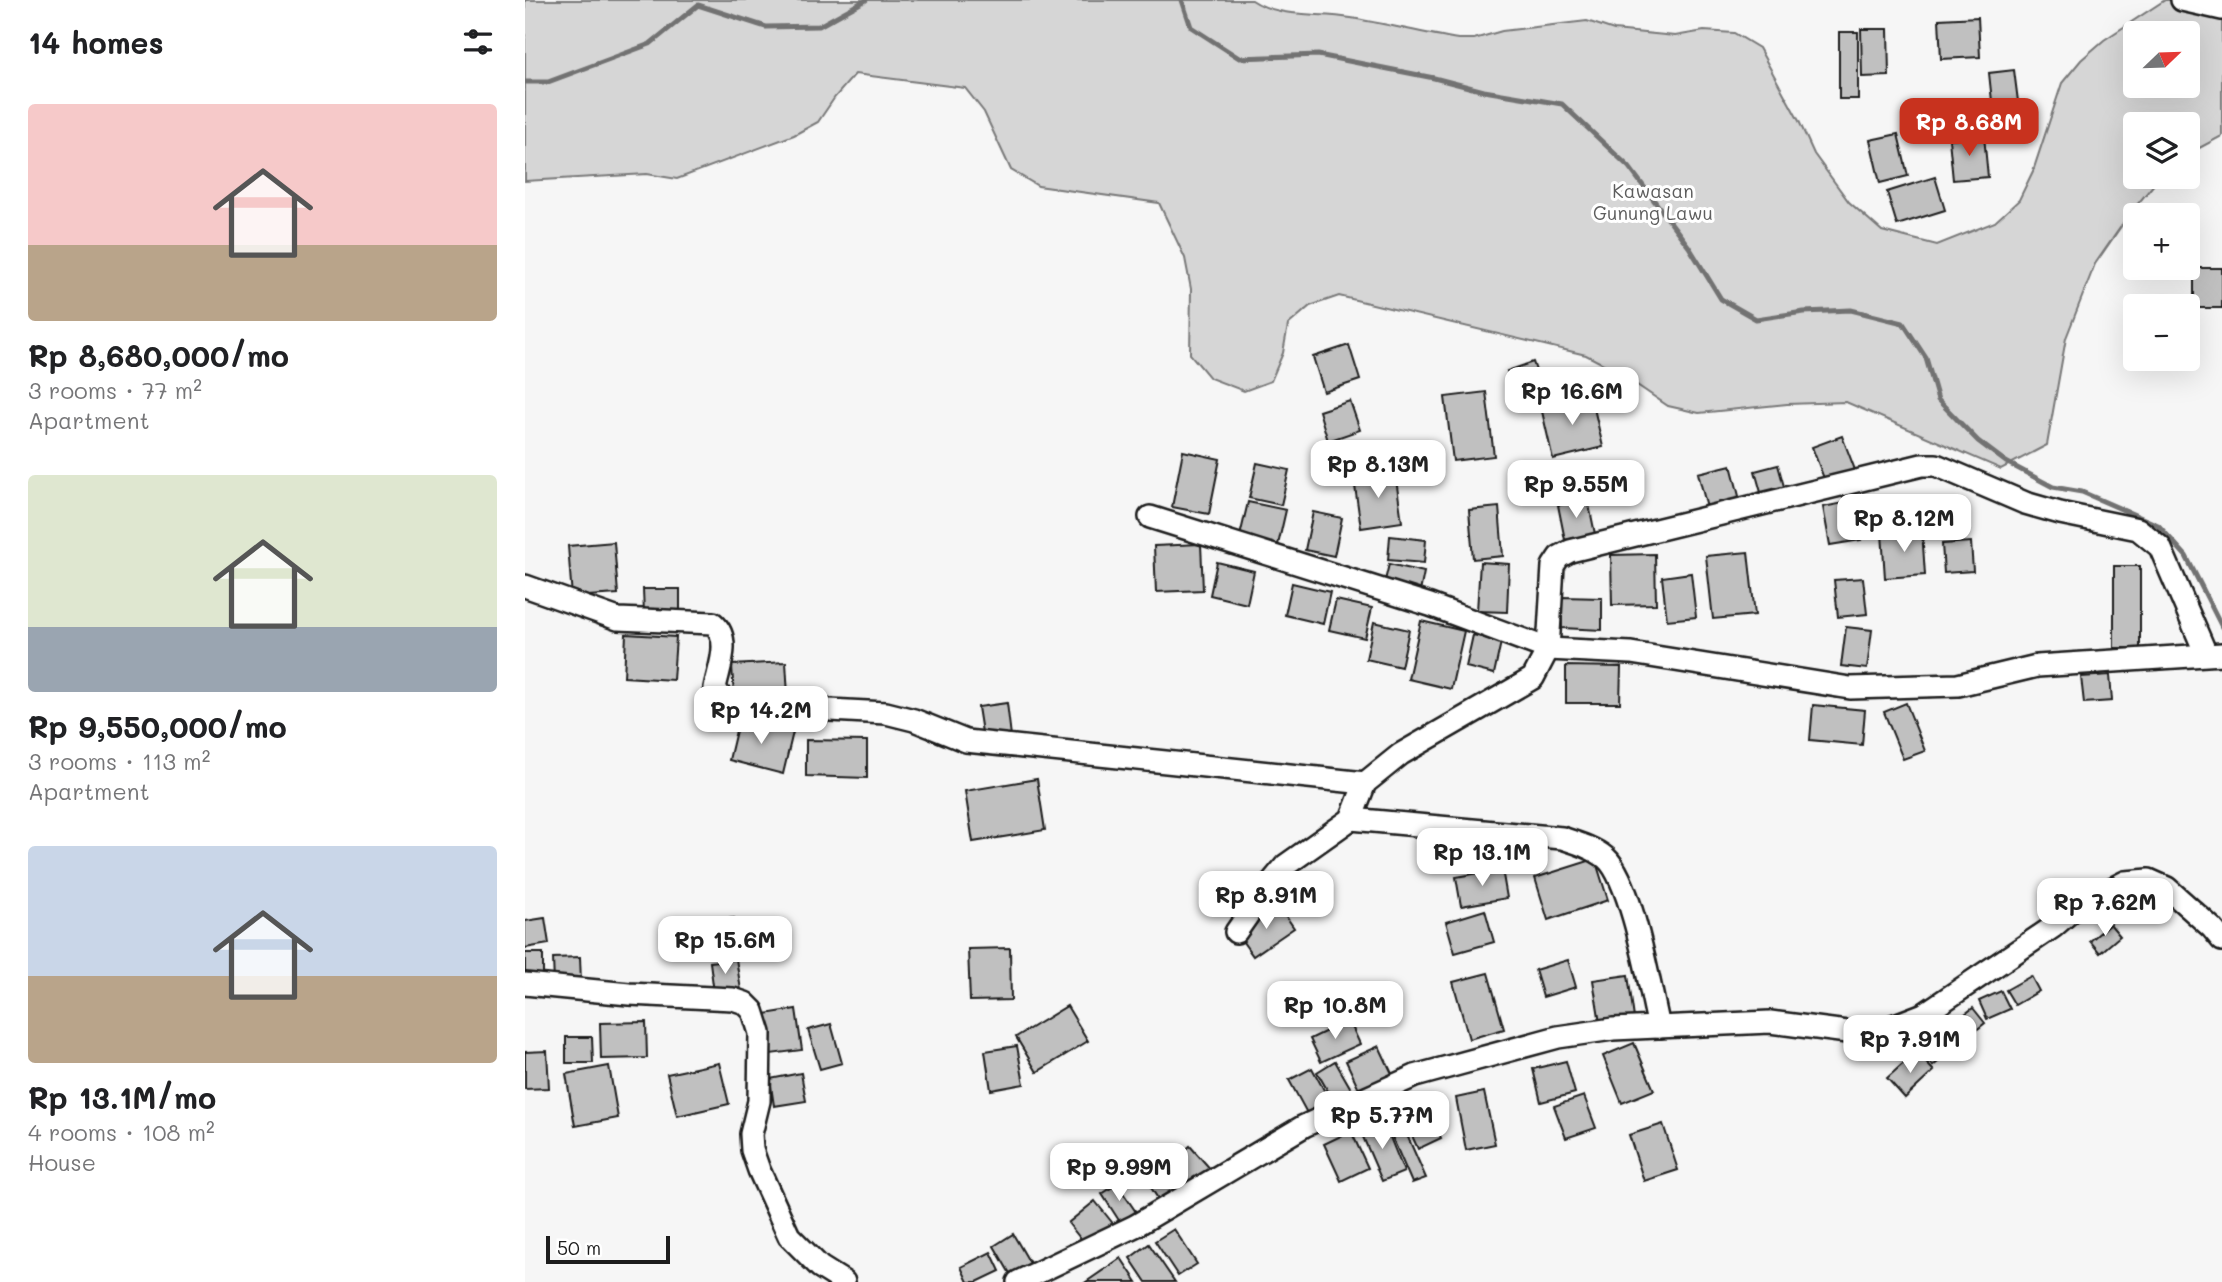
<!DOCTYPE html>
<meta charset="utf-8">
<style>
body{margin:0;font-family:Mali,sans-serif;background:#f2f2f2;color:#202124;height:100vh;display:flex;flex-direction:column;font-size:26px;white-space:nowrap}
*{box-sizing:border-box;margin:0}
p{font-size:23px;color:#757577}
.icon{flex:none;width:38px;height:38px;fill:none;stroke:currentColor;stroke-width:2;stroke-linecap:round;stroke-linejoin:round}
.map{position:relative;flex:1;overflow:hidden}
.side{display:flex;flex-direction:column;background:#fff;width:525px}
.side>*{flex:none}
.needle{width:46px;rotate:67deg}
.tools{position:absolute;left:1598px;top:21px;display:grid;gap:14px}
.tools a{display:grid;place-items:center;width:77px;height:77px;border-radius:7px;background:#fff;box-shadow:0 7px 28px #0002;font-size:35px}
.scale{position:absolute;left:21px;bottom:18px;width:124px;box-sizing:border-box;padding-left:7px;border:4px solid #1c1c1c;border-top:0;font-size:19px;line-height:24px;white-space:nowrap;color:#1c1c1c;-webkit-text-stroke:5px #fff;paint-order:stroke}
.price{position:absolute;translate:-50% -60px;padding:0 16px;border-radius:14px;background:#fff;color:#222;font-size:23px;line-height:46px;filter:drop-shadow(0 2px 4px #0008)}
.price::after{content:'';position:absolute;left:50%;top:42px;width:21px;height:16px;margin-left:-10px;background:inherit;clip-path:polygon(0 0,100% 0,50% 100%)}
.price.active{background:#c8321e;color:#fff}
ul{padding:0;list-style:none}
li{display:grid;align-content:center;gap:14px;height:371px;padding:0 28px}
li span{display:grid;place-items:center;height:217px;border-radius:7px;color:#555}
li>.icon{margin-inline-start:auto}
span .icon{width:126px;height:126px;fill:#fffc;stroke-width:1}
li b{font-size:30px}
h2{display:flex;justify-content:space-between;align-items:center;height:84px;padding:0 28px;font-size:30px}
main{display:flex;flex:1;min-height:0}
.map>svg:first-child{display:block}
.green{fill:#d6d6d6;stroke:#797979;stroke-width:2;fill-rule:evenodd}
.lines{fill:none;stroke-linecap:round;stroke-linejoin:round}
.stream{stroke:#727272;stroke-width:5}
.building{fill:#c0c0c0;stroke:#1c1c1c;stroke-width:2}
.minor-casing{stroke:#1c1c1c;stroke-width:26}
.minor{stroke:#fff;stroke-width:21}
.labels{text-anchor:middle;stroke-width:6;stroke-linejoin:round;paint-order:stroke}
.park-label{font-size:19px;fill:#5d5d5d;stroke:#fff}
</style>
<main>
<section class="side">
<h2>14 homes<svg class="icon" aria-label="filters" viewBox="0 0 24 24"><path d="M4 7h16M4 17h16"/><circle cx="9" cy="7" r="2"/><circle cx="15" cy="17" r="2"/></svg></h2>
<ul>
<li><span style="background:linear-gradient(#f6c9c9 65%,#b9a48a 0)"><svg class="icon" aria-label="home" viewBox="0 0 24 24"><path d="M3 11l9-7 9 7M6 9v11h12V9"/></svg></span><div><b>Rp 8,680,000/mo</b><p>3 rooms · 77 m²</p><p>Apartment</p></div></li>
<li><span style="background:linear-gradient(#dfe7d0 70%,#9aa5b1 0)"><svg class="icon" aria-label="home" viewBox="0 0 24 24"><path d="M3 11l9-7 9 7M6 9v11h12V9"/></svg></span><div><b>Rp 9,550,000/mo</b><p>3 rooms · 113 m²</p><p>Apartment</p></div></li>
<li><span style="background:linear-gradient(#c9d6e8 60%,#b9a48a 0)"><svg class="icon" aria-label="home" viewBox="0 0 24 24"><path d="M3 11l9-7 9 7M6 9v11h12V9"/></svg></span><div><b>Rp 13.1M/mo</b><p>4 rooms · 108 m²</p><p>House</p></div></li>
</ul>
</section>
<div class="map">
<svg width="1697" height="1282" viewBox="0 0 1697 1282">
<rect width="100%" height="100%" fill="#f6f6f6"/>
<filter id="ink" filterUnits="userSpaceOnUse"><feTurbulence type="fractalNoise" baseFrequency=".0143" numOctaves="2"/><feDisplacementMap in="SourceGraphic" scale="14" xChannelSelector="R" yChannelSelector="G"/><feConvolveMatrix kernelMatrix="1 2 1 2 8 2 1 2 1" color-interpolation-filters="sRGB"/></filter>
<g filter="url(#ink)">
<path class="green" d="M 0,0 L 727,0 C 755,19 794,12 826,18 C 862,24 897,33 933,39 L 949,39 L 977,31 L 1062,21 L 1089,30 L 1150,36 L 1179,31 L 1209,33 L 1234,48 L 1274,121 L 1289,154 L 1324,202 L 1357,231 L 1412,245 L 1470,222 L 1494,200 L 1508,171 L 1537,83 L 1556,60 L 1579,40 L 1640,0 L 1697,0 L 1697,136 L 1663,154 L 1662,124 L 1610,124 L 1610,177 L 1635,177 L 1606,212 L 1570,264 L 1541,338 L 1522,445 L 1476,469 L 1321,402 L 1262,404 L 1174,413 L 1143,406 L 1090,370 L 1061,355 L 814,296 L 785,306 L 763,325 L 758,353 L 746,381 L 719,391 L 685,378 L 665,354 L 666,289 L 660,258 L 634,203 L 513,186 L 486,170 L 459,112 L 440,88 L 330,74 L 310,97 L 293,122 L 269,135 L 152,179 L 122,174 L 0,181 ZM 1610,33 L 1662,33 L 1662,86 L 1610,86 Z"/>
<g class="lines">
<g class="stream">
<polyline points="657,0 666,27 714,58 793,55 909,78 959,91 1037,104 1104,167 1164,247 1196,299 1231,319 1279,312 1326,310 1378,323 1401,358 1413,400 1453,441 1481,462 1528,487 1557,492 1633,525 1661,556 1697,627"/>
<polyline points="0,82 23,82 125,44 173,5 241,27 294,26 341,0"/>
</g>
</g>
<g class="building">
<polygon points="1453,17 1455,57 1416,59 1414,19"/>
<polygon points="1336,29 1363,29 1364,76 1337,77"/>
<rect x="1314" y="32" width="19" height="67"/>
<polygon points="1489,70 1495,117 1469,120 1464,73"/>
<polygon points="1373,134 1383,176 1355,183 1345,140"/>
<polygon points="1459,136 1463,177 1428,180 1424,139"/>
<polygon points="1410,177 1420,210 1372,225 1362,192"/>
<rect x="1669" y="268" width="28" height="40"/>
<polygon points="824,345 835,380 799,392 788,357"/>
<polygon points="1008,362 1019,394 993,403 982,371"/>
<polygon points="961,392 969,456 928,461 920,397"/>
<polygon points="1066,395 1078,447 1028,459 1016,407"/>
<polygon points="825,401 835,430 803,441 794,411"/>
<polygon points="1317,436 1330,470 1300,481 1287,447"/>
<polygon points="658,451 695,459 684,514 647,507"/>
<polygon points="732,463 764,470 756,505 724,498"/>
<polygon points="1206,465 1215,500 1182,508 1173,473"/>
<polygon points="1253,465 1260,490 1237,496 1230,471"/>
<polygon points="870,472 877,522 836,528 829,479"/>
<polygon points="1063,500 1070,534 1040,540 1033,505"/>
<polygon points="1329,501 1336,540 1305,545 1298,507"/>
<polygon points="723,502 761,510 753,545 715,536"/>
<polygon points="1436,504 1438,535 1412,537 1409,506"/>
<polygon points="974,507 978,556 948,559 944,510"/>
<polygon points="788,512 817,518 809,556 780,550"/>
<polygon points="1397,530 1400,575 1360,578 1357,533"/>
<polygon points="865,536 901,540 899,563 863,560"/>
<polygon points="89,542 93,594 47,597 43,546"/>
<polygon points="1446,542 1448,571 1419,573 1417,544"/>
<polygon points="676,544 678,590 631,592 629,546"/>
<polygon points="1223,552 1230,615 1188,619 1181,556"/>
<polygon points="1130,554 1131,604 1087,605 1086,555"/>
<polygon points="692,562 729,571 722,604 685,595"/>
<polygon points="955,562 984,564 982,612 952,611"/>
<polygon points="864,564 899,572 894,597 858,589"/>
<rect x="1589" y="566" width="26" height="82"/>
<polygon points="1166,573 1171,617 1142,620 1137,577"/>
<polygon points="1338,578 1342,614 1313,617 1309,580"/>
<polygon points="767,583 805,592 798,624 760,615"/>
<polygon points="118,589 155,589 155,613 119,614"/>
<polygon points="1037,597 1077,598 1077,630 1037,628"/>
<polygon points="811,600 847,608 840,638 804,630"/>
<polygon points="896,621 939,631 926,689 883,679"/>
<polygon points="849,622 884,630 876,667 841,659"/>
<polygon points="1321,627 1347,630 1342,669 1316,666"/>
<polygon points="101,634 151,637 148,680 99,677"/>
<polygon points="948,635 976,642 969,674 941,667"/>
<polygon points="261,662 263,695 209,698 207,665"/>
<polygon points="1041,666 1096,667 1095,703 1041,703"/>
<polygon points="1585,675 1587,701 1559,703 1556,677"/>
<polygon points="482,703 486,736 458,739 453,707"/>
<polygon points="1381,703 1400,751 1378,759 1359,712"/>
<polygon points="1288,705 1340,710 1337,745 1285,740"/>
<polygon points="214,718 268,732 258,774 204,760"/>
<polygon points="281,740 342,741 342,778 281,776"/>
<polygon points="512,779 520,830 448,842 440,791"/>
<polygon points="1070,859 1083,900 1023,920 1010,878"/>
<polygon points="977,869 982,898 936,906 931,877"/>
<polygon points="754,906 769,928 728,956 713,935"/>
<polygon points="960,910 969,942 930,953 921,922"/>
<polygon points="20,918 24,944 0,948 0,921"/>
<polygon points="209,918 214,954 189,957 184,921"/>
<polygon points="1585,924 1595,936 1575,953 1565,941"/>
<polygon points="485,948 486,1000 445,1001 443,949"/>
<rect x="0" y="953" width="18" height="28"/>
<polygon points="55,957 56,982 29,983 28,958"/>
<polygon points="211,959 216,990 189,993 185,962"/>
<polygon points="1043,960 1051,987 1018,997 1010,970"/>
<polygon points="963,973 979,1029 944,1039 928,982"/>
<polygon points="1103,975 1109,1018 1075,1023 1068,980"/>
<polygon points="1506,976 1514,991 1490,1005 1481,990"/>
<polygon points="1476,991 1485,1009 1462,1019 1454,1001"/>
<polygon points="542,1006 563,1041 512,1072 491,1037"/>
<polygon points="1448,1008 1460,1023 1439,1040 1427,1024"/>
<polygon points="271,1009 277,1050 246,1054 240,1014"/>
<polygon points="824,1020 835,1044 796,1062 785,1039"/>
<polygon points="121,1022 122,1058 76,1059 75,1023"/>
<polygon points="306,1024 317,1063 295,1069 283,1030"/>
<polygon points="1421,1025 1436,1043 1408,1066 1394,1047"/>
<polygon points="41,1037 67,1037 68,1063 41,1063"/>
<polygon points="1109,1043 1129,1090 1097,1103 1078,1056"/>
<polygon points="492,1046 499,1084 466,1090 460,1051"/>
<polygon points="854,1046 870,1080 837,1095 821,1061"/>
<polygon points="22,1051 24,1088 0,1089 0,1052"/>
<polygon points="1391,1052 1409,1071 1380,1098 1362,1078"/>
<polygon points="810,1061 829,1094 811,1105 792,1072"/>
<polygon points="1041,1061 1050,1093 1016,1102 1008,1069"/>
<polygon points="194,1063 204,1104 152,1116 142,1074"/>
<polygon points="84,1066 93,1118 50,1126 41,1074"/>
<polygon points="787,1068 806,1103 783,1115 764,1080"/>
<polygon points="276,1073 281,1101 249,1106 245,1079"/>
<polygon points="959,1092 970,1144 941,1150 931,1098"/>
<polygon points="1059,1096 1071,1128 1041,1138 1029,1106"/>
<polygon points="901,1106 916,1138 893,1149 878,1116"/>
<polygon points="874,1117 901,1178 887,1183 861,1123"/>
<polygon points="858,1120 879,1172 857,1181 835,1130"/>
<polygon points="1138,1124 1153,1170 1119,1181 1104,1135"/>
<polygon points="826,1131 843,1168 816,1181 799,1144"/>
<polygon points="665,1146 688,1172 668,1190 644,1164"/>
<polygon points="646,1172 659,1190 637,1205 625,1186"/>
<polygon points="592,1184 611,1212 595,1222 577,1194"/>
<polygon points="570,1201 590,1226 563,1248 543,1223"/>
<polygon points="649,1229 672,1264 653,1276 630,1241"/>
<polygon points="488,1234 506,1265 487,1277 469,1246"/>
<polygon points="624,1244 650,1282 621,1282 605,1258"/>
<polygon points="466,1252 475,1271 452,1282 443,1282 436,1267"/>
<polygon points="596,1258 612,1282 561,1282"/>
</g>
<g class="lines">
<g class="minor-casing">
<g id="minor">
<polyline points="1657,0 1697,9"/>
<polyline points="625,517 905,605 1023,649 1106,653 1325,688 1433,685 1512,666 1697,654"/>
<path d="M 0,586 L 93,619 L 188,623 C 207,639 194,667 190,688 L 199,702 L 209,705 L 361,713 L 389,720 L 441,741 L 840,783"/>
<path d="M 826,819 L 1037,838 C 1052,843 1069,848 1081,858 C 1107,881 1125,989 1134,1027"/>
<polyline points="711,932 741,889 761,865 826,819 840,783 876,754 1008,678 1023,649 1028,566 1034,557 1045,551 1397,465 1411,465 1500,503 1535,513 1613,529 1635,547 1681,654"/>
<polyline points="0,984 104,994 208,999 220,1003 228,1011 235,1033 234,1101 226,1134 227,1150 234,1170 264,1236 295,1267 319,1282"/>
<polyline points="493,1282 610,1226 779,1126 890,1076 1033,1037 1088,1029 1245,1022 1322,1032 1360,1029 1399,1014 1528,927 1551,907 1600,882 1624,880 1642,888 1687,928 1697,940"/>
</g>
</g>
<use href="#minor" class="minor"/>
</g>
</g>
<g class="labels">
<g class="park-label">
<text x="1128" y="198">Kawasan<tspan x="1128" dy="22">Gunung Lawu</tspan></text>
</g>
</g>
</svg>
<div class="tools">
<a><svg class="needle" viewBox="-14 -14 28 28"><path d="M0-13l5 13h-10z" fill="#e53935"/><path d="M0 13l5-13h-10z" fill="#757577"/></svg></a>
<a><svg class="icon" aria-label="layers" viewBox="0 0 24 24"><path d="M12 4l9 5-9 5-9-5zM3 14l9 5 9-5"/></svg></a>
<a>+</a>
<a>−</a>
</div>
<div class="scale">50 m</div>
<b class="price active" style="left:1444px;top:158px">Rp 8.68M</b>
<b class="price" style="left:1047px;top:427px">Rp 16.6M</b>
<b class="price" style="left:853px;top:500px">Rp 8.13M</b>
<b class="price" style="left:1051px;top:520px">Rp 9.55M</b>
<b class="price" style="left:1379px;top:554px">Rp 8.12M</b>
<b class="price" style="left:236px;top:746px">Rp 14.2M</b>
<b class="price" style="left:957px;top:888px">Rp 13.1M</b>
<b class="price" style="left:741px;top:931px">Rp 8.91M</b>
<b class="price" style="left:1580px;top:938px">Rp 7.62M</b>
<b class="price" style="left:200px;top:976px">Rp 15.6M</b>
<b class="price" style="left:810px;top:1041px">Rp 10.8M</b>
<b class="price" style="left:1385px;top:1075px">Rp 7.91M</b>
<b class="price" style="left:857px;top:1151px">Rp 5.77M</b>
<b class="price" style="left:594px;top:1203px">Rp 9.99M</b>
</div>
</main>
